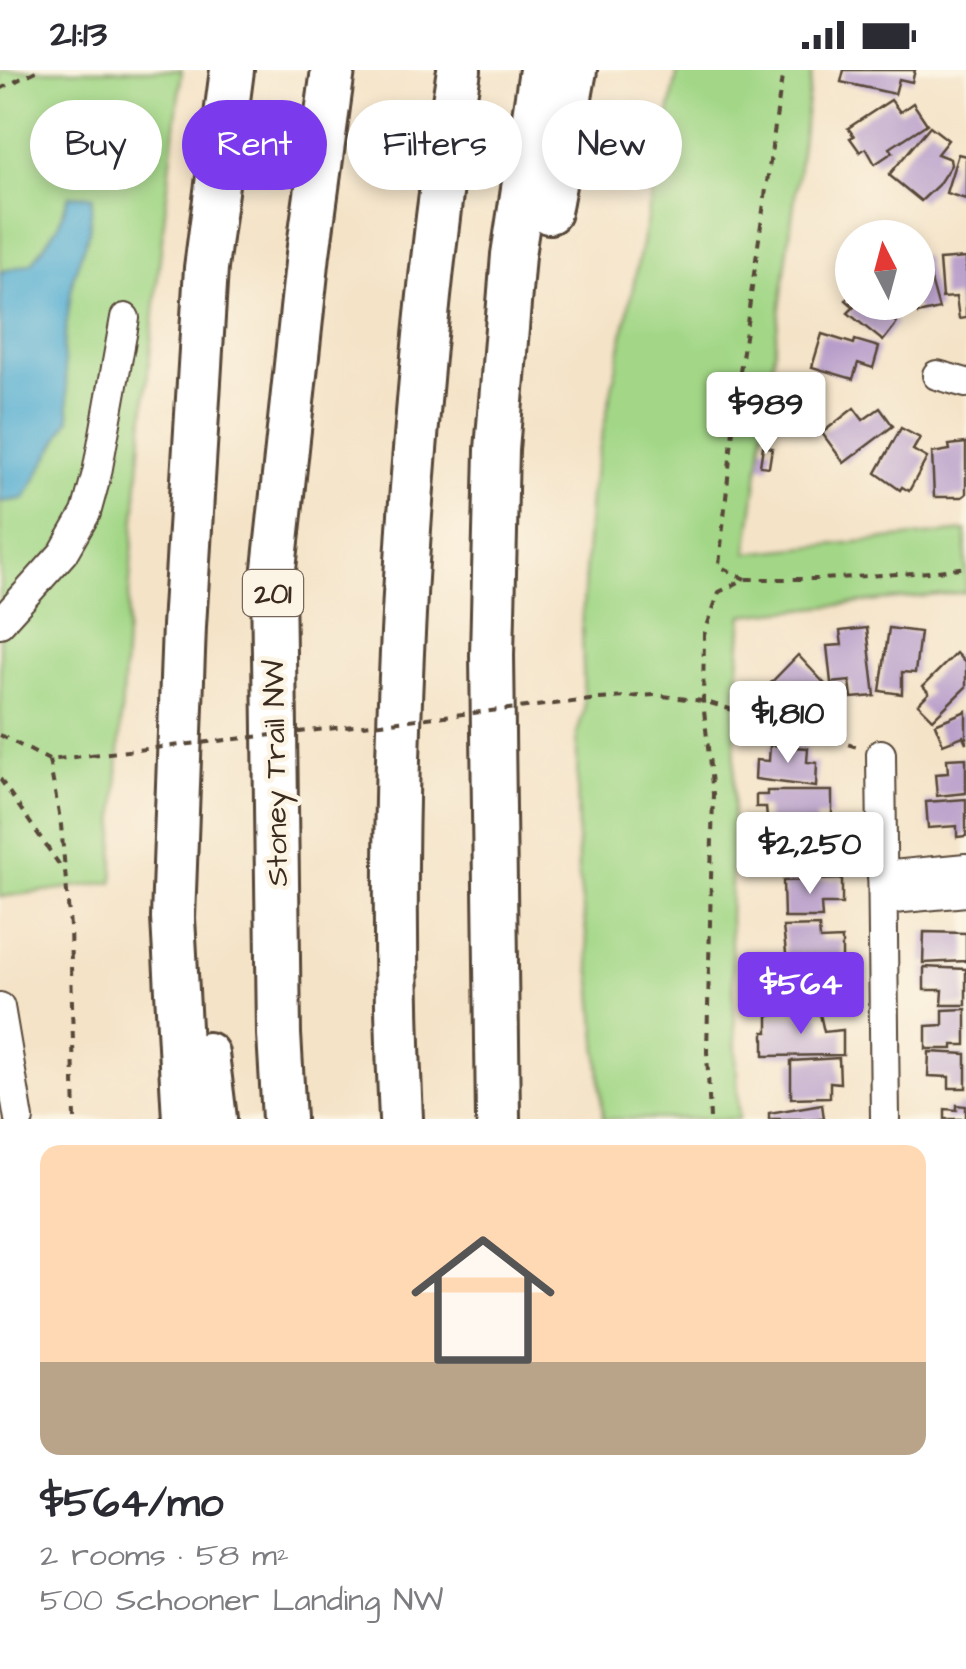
<!DOCTYPE html>
<meta charset="utf-8">
<style>
body{margin:0;font-family:"Architects Daughter",sans-serif;background:#f7f7f7;color:#2b2b33;height:100vh;display:flex;flex-direction:column;font-size:38px;white-space:nowrap}
*{box-sizing:border-box;margin:0}
p{font-size:32px;color:#7c7c81}
.icon{flex:none;width:55px;height:55px;fill:none;stroke:currentColor;stroke-width:2;stroke-linecap:round;stroke-linejoin:round}
.map{position:relative;height:1049px;overflow:hidden}
.sheet{display:flex;flex-direction:column;background:#fff;flex:1}
.sheet>*{flex:none}
.hud{position:absolute;left:30px;top:30px;width:908px;height:90px;display:flex;gap:20px}
.needle{width:65px;rotate:354deg}
.controls{position:absolute;left:835px;top:150px;display:grid;gap:20px}
.controls a{display:grid;place-items:center;width:100px;height:100px;border-radius:50%;background:#fff;box-shadow:0 5px 15px #0003;font-size:50px}
.price{position:absolute;translate:-50% -85px;padding:0 22px;border-radius:10px;background:#fff;color:#222;font-size:32px;line-height:65px;filter:drop-shadow(0 2px 5px #0008)}
.price::after{content:'';position:absolute;left:50%;top:60px;width:30px;height:22px;margin-left:-15px;background:inherit;clip-path:polygon(0 0,100% 0,50% 100%)}
.price.selected{background:#7c3aed;color:#fff}
ul{padding:0;list-style:none}
li{display:grid;align-content:center;gap:20px;height:530px;padding:0 40px}
li+li{border-top:2px solid #e1e1e2}
li span{display:grid;place-items:center;height:310px;border-radius:20px;color:#555}
li>.icon{margin-inline-start:auto}
span .icon{width:180px;height:180px;fill:#fffc;stroke-width:1}
li b{font-size:42px}
.tag{padding:0 35px;border-radius:45px;background:#fff;box-shadow:0 5px 15px #0003;font-size:35px;line-height:90px}
.tag.selected{background:#7c3aed;color:#fff}
.status{display:flex;justify-content:space-between;align-items:center;height:70px;padding:0 50px;background:#fff;direction:ltr}
.status svg{height:28px;fill:currentColor}
.map>svg:first-child{display:block}
.green{fill:#a3d787;stroke:#6f8052;stroke-width:2.5}
.water{fill:#54aed2;stroke:#486c78;stroke-width:2.5}
.building{fill:#b79dca}
.lines{fill:none;stroke-linecap:round;stroke-linejoin:round}
.minor-casing{stroke:#574637;stroke-width:32}
.highway-casing{stroke:#574637;stroke-width:48}
.path{stroke:#574637;stroke-width:4;stroke-dasharray:8 8;stroke-linecap:butt}
.minor{stroke:#fff;stroke-width:28}
.highway{stroke:#fff;stroke-width:42}
.path-bridge{stroke:#574637;stroke-width:4;stroke-dasharray:8 8;stroke-linecap:butt}
.labels{text-anchor:middle;stroke-width:9;stroke-linejoin:round;paint-order:stroke}
.shield{fill:#fcf5e5;stroke:#75675a;stroke-width:2.5}
.shield-label{font-size:28px;font-weight:bold;fill:#3b2a1e}
.street-label{font-size:30px;fill:#3b2a1e;stroke:#fcf5e5}
</style>
<div class="status"><b>21:13</b><svg viewBox="0 0 49 12"><path d="M0 12V9h3v3zM5 12V6h3v6zM10 12V3h3v9zM15 12V0h3v12zM26 1h20v11H26zM47 4h2v5h-2z"/></svg></div>
<div class="map">
<svg width="966" height="1049" viewBox="0 0 966 1049">
<rect width="100%" height="100%" fill="#fcf5e5"/>
<filter id="ink" filterUnits="userSpaceOnUse"><feTurbulence type="fractalNoise" baseFrequency=".01" numOctaves="2"/><feDisplacementMap in="SourceGraphic" scale="20" xChannelSelector="R" yChannelSelector="G"/><feConvolveMatrix kernelMatrix="1 2 1 2 8 2 1 2 1" color-interpolation-filters="sRGB"/></filter>
<filter id="wash" filterUnits="userSpaceOnUse"><feTurbulence type="fractalNoise" baseFrequency=".0048" numOctaves="4" result="noise"/><feDisplacementMap in="SourceGraphic" scale="40" xChannelSelector="R" yChannelSelector="G"/><feGaussianBlur stdDeviation="2.25" result="paint"/><feColorMatrix in="noise" values="0 0 0 0 0 0 0 0 0 0 0 0 0 0 0 0 0 1.4 0 .05"/><feComposite in="paint" operator="in"/></filter>
<g filter="url(#wash)">
<rect width="100%" height="100%" fill="#f4e3c7"/>
<g class="green">
<path d="M 0,0 L 182,0 C 148,269 123,540 113,812 L 0,827 Z"/>
<polygon points="678,0 812,0 747,483 966,461 966,522 743,545 736,635 730,849 739,1049 603,1049 593,919 578,800 577,664 584,640 582,553 590,424"/>
</g>
<polygon class="water" points="69,125 93,126 89,161 73,208 63,280 70,349 24,429 0,432 0,202 32,193 58,156"/>
<g id="blocks">
<g class="building">
<polygon points="844,0 915,0 912,12 899,9 895,24 841,12"/>
<polygon points="891,30 900,42 913,33 927,54 890,78 893,82 875,94 866,78 860,82 850,68 854,66 848,58"/>
<polygon points="930,56 948,70 937,84 950,89 951,95 938,115 921,131 889,105"/>
<polygon points="958,84 966,86 966,129 946,123"/>
<polygon points="924,185 939,239 918,244 915,232 918,187"/>
<polygon points="966,188 966,248 959,249 956,227 942,228 939,190"/>
<polygon points="852,222 852,232 884,232 882,235 887,239 884,242 897,253 883,271 848,243 854,237 846,230"/>
<polygon points="822,264 854,274 855,270 879,277 873,298 858,293 853,309 812,297"/>
<polygon points="854,338 863,350 880,338 893,356 844,393 822,363"/>
<polygon points="901,358 920,368 913,380 927,388 909,421 902,417 900,420 876,403"/>
<polygon points="966,373 966,424 962,427 934,427 932,383 950,380 949,375"/>
<polygon points="763,376 772,378 769,397 760,396"/>
<polygon points="867,558 875,626 852,628 850,611 831,613 827,576 842,575 840,561"/>
<polygon points="889,558 920,562 915,603 902,602 902,624 880,621"/>
<polygon points="956,583 966,594 966,617 933,649 918,634 929,623 923,616"/>
<polygon points="798,585 837,627 819,644 807,630 794,642 766,618"/>
<polygon points="966,641 966,673 963,666 943,674 935,654"/>
<polygon points="783,667 794,667 793,677 808,678 807,692 817,693 816,717 755,709 756,690 769,691 770,675 783,676"/>
<polygon points="966,688 966,723 937,726 935,704 948,703 947,689"/>
<polygon points="767,721 832,721 832,746 816,747 816,760 768,761 766,737 756,737 756,725 767,725"/>
<polygon points="966,729 966,766 957,767 957,756 928,758 926,732"/>
<polygon points="825,767 826,784 841,783 841,805 816,806 816,801 785,802 786,768"/>
<polygon points="842,809 842,834 821,834 822,848 784,848 783,811"/>
<polygon points="819,856 820,870 842,869 842,891 787,892 783,857"/>
<polygon points="924,862 966,863 966,891 923,893"/>
<polygon points="842,896 842,920 825,921 825,937 777,937 777,898"/>
<polygon points="924,897 966,899 966,935 942,935 943,920 924,920"/>
<polygon points="966,939 966,975 953,975 953,979 926,979 926,956 943,955 943,940"/>
<polygon points="820,944 824,962 843,960 843,985 764,986 764,962 768,962 768,945"/>
<polygon points="929,982 966,984 966,1018 949,1018 949,1007 928,1006"/>
<polygon points="839,988 840,1013 830,1012 830,1027 791,1028 791,991"/>
<polygon points="822,1034 824,1049 769,1049 769,1043"/>
<polygon points="957,1035 966,1036 966,1049 945,1049 945,1039 957,1040"/>
</g>
</g>
</g>
<g filter="url(#ink)">
<use href="#blocks" fill-opacity="0" stroke="#574637" stroke-width="2.5"/>
<g class="lines">
<g class="minor-casing">
<g id="minor">
<polyline points="937,305 966,313"/>
<polyline points="0,553 63,483 86,443 97,403 125,248"/>
<polyline points="881,684 885,1049"/>
<polyline points="882,806 966,798"/>
<polyline points="883,830 966,822"/>
<polyline points="0,937 19,1049"/>
</g>
</g>
<g class="highway-casing">
<g id="highway">
<polyline points="549,142 575,0"/>
<polyline points="207,984 215,1049"/>
<polyline points="184,1049 173,848 184,556 206,198 232,0"/>
<polyline points="284,1049 279,964 273,508 308,184 333,0"/>
<path d="M 401,1049 C 391,852 396,656 409,459 C 420,305 434,152 459,0"/>
<polyline points="498,1049 492,585 497,380 513,185 541,0"/>
</g>
</g>
<g class="path">
<polyline points="0,19 38,0"/>
<polyline points="745,509 719,496 736,330 783,0"/>
<polyline points="599,629 654,625 703,631 857,677"/>
<polyline points="0,665 49,690"/>
<polyline points="0,709 63,800"/>
<polyline points="75,1049 70,857 61,755 49,690 91,685"/>
<polyline points="710,1049 707,981 713,724 703,631 704,565 719,522 745,509 820,509 931,502 966,497"/>
</g>
<use href="#minor" class="minor"/>
<use href="#highway" class="highway"/>
<polyline class="path-bridge" points="91,685 599,629"/>
</g>
</g>
<g class="labels">
<rect class="shield" x="243" y="500" width="60" height="46" rx="8"/>
<g class="shield-label">
<text x="273" y="533">201</text>
</g>
<g class="street-label">
<text transform="translate(275 703) rotate(-91)" y="10">Stoney Trail NW</text>
</g>
</g>
</svg>
<div class="controls">
<a><svg class="needle" viewBox="-14 -14 28 28"><path d="M0-13l5 13h-10z" fill="#e53935"/><path d="M0 13l5-13h-10z" fill="#7c7c81"/></svg></a>
</div>
<b class="price" style="left:766px;top:387px">$989</b>
<b class="price" style="left:788px;top:696px">$1,810</b>
<b class="price" style="left:810px;top:827px">$2,250</b>
<b class="price selected" style="left:801px;top:967px">$564</b>
<div class="hud">
<a class="tag">Buy</a>
<a class="tag selected">Rent</a>
<a class="tag">Filters</a>
<a class="tag">New</a>
</div>
</div>
<section class="sheet">
<ul>
<li><span style="background:linear-gradient(#ffd9b3 70%,#b9a48a 0)"><svg class="icon" aria-label="home" viewBox="0 0 24 24"><path d="M3 11l9-7 9 7M6 9v11h12V9"/></svg></span><div><b>$564/mo</b><p>2 rooms · 58 m²</p><p>500 Schooner Landing NW</p></div></li>
</ul>
</section>
